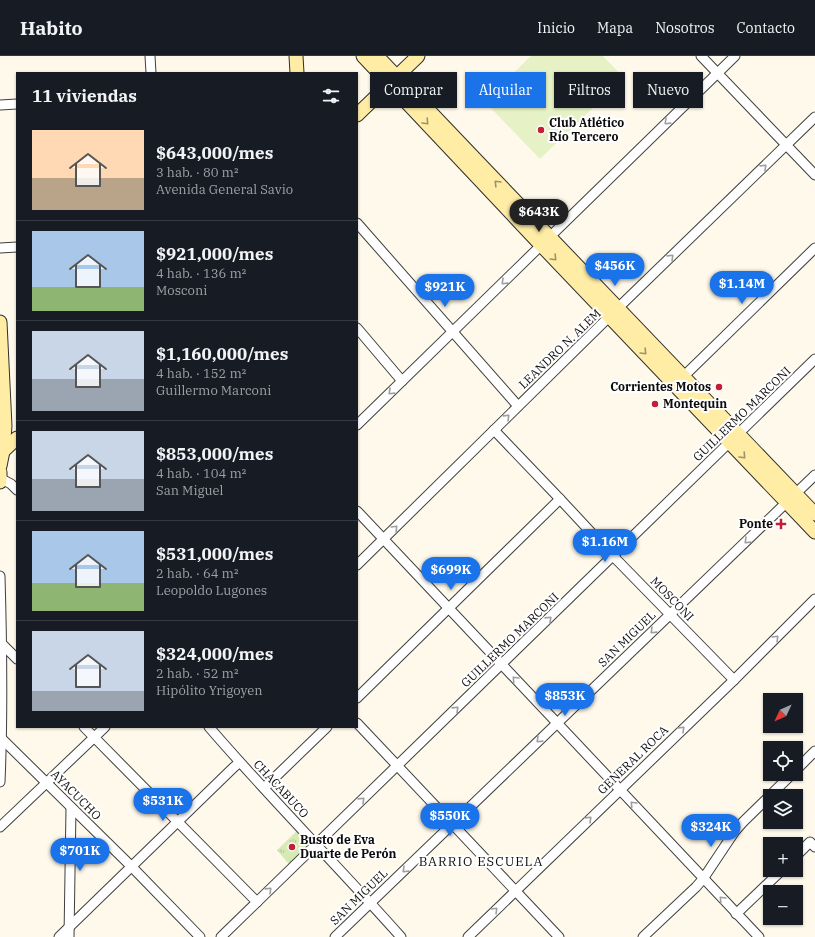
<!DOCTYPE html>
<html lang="es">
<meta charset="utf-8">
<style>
body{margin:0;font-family:"IBM Plex Serif",serif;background:#20242c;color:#f1f3f6;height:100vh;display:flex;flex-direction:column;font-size:15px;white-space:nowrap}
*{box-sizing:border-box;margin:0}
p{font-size:13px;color:#9ea1a6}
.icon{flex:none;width:22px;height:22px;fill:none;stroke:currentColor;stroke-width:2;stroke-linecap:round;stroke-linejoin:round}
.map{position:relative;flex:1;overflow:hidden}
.side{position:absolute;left:16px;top:16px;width:342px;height:656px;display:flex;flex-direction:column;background:#171b24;border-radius:0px;box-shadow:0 1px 3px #0004}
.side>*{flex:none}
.hud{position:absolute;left:370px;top:16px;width:380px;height:36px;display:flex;gap:8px}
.needle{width:26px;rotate:226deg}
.buttons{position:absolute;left:763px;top:637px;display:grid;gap:8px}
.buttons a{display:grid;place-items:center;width:40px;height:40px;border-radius:0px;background:#171b24;box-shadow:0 1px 3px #0004;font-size:20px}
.price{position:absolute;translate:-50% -34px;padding:0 9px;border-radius:14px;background:#1a73e8;color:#fff;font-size:13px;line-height:26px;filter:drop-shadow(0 1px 2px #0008)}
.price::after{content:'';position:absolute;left:50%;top:24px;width:12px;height:9px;margin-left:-6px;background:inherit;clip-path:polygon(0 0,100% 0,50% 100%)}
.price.on{background:#222;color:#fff}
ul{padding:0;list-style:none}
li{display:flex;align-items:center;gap:12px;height:100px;padding:0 16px}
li+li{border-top:1px solid #363941}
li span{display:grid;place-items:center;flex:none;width:112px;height:80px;border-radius:0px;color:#555}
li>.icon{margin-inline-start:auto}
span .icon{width:48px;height:48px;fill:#fffc;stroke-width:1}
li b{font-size:17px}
h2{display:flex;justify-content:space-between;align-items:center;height:48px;padding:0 16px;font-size:17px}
.tag{padding:0 14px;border-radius:0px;background:#171b24;box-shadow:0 1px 3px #0004;font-size:14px;line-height:36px}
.tag.on{background:#1a73e8;color:#fff}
header{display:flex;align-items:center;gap:24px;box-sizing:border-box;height:56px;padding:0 20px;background:#171b24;border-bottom:1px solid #363941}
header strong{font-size:19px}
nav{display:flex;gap:22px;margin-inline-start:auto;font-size:14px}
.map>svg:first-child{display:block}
.park{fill:url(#park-tufts)}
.pitch{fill:#e6f2c5}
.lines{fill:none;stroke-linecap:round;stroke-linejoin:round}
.minor-casing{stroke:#3f3f3f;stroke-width:11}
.secondary-casing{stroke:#2e2e2e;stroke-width:15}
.minor{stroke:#fff;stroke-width:9}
.secondary{stroke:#ffeda6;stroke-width:13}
.oneway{stroke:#9e9368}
.oneway2{stroke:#9e9e9e}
.poi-dot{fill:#c21e35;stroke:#fff;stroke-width:1.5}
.labels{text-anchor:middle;stroke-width:4;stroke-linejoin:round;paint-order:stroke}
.poi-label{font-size:12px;font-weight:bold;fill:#0c0c0c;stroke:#fff;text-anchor:start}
.street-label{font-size:12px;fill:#0c0c0c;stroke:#fff}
.neighbourhood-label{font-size:13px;letter-spacing:1px;fill:#0c0c0c;stroke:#fff}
</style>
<header>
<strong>Habito</strong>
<nav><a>Inicio</a><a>Mapa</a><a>Nosotros</a><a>Contacto</a></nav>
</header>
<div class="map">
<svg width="815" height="881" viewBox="0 0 815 881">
<defs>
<pattern id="park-tufts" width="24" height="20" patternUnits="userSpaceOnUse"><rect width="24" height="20" fill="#d5ebb3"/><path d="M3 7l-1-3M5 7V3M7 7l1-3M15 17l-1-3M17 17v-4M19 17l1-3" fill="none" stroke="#b6c899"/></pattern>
</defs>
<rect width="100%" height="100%" fill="#fff9eb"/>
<polygon class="park" points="300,772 316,789 292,812 277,794"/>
<polygon class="pitch" points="531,0 603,0 624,22 540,103 484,45"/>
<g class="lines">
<g class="minor-casing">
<g id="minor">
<polyline points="150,0 151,17"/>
<polyline points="701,0 815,119"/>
<polyline points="0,49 17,48"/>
<polyline points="357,167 518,350"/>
<polyline points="0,192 17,191"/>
<polyline points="357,272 402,325"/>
<polyline points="683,321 815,192"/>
<polyline points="357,369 735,0"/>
<polyline points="494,374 560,443 613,500 734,624"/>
<polyline points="0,422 11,428 17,434"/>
<polyline points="357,455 759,881"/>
<polyline points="357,509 618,252 815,61"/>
<path d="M 0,520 C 2,589 3,657 0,726"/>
<polyline points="2,588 17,603"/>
<polyline points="357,642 560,443"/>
<polyline points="357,667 559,881"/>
<polyline points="84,671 257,846"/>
<path d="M 209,671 C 271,743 338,810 401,881"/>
<polyline points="2,683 131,810 200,881"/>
<polyline points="796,714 815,695"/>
<polyline points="264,732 327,671"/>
<polyline points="0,771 105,671"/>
<polyline points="796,800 810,786 815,791"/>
<polyline points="736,858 782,814"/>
<polyline points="59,881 234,711 239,707"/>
<polyline points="69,881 71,752"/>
<polyline points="221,881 815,303"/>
<polyline points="335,881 815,419"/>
<polyline points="468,881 734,624 815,543"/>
<polyline points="643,881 696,831 703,823 735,775 743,766 792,718"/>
</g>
</g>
<g class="secondary-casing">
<g id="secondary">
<polyline points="296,0 297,17"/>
<polyline points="363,0 541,189 815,476"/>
<polyline points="377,0 478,106 815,458"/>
<polyline points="357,59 418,0"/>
<polyline points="0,266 5,370 3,395 0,410"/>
<polyline points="0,398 17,382"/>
<polyline points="0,416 0,426"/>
</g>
</g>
<use href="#minor" class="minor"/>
<use href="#secondary" class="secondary"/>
</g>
<defs><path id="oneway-chevron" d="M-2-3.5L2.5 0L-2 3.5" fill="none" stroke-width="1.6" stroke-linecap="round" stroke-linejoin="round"/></defs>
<g class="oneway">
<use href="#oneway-chevron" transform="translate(426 66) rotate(47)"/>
<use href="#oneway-chevron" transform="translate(497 127) rotate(-134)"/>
<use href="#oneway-chevron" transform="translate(554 202) rotate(46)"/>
<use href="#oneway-chevron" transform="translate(644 296) rotate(46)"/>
<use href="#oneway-chevron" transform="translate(743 400) rotate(47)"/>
</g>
<g class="oneway2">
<use href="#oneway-chevron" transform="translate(667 66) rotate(136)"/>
<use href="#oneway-chevron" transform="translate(764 111) rotate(-44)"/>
<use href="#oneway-chevron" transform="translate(671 201) rotate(-44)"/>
<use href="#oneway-chevron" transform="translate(504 226) rotate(136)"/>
<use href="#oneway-chevron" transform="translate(391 336) rotate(136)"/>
<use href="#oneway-chevron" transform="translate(507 361) rotate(-44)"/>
<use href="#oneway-chevron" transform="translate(395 472) rotate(-45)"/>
<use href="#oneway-chevron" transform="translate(747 485) rotate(136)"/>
<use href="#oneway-chevron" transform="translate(549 563) rotate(-44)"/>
<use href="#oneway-chevron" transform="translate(653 575) rotate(136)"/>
<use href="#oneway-chevron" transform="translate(776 582) rotate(-45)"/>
<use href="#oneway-chevron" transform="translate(515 623) rotate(-133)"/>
<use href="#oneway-chevron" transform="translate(456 653) rotate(-44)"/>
<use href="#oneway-chevron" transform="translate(682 673) rotate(-44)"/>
<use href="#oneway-chevron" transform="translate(539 684) rotate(136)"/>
<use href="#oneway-chevron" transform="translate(362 744) rotate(-44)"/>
<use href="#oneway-chevron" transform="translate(633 748) rotate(-133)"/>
<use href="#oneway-chevron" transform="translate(589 763) rotate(-44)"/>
<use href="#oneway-chevron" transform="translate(405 814) rotate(136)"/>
<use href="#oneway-chevron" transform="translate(269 834) rotate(-44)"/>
<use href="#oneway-chevron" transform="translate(722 843) rotate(-134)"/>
<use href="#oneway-chevron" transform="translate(495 854) rotate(-45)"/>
</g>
<g class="poi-dot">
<circle cx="541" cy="74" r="4"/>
<circle cx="719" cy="331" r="4"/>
<circle cx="655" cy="348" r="4"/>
<path d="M779 462h4v4h4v4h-4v4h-4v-4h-4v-4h4z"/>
<circle cx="292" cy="791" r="4"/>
</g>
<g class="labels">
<g class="poi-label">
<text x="549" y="71">Club Atlético<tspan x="549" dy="14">Río Tercero</tspan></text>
<text x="711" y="335" text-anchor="end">Corrientes Motos</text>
<text x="663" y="352">Montequin</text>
<text x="773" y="472" text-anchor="end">Ponte</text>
<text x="300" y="788">Busto de Eva<tspan x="300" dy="14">Duarte de Perón</tspan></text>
</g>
<g class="street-label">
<text transform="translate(560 293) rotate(-44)" y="4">LEANDRO N. ALEM</text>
<text transform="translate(742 358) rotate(-44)" y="4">GUILLERMO MARCONI</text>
<text transform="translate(672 543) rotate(46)" y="4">MOSCONI</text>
<text transform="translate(627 583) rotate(-44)" y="4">SAN MIGUEL</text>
<text transform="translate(510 584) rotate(-44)" y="4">GUILLERMO MARCONI</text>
<text transform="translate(633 704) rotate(-44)" y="4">GENERAL ROCA</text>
<text transform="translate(281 733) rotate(47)" y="4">CHACABUCO</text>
<text transform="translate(76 739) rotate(45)" y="4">AYACUCHO</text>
<text transform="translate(359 841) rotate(-44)" y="4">SAN MIGUEL</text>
</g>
<g class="neighbourhood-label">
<text x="481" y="810">BARRIO ESCUELA</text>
</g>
</g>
</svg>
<div class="buttons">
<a><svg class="needle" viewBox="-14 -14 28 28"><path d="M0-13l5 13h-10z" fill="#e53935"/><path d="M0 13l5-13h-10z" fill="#9ea1a6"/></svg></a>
<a><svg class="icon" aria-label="locate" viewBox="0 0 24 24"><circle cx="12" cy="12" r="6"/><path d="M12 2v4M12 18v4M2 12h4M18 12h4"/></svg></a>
<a><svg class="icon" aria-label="layers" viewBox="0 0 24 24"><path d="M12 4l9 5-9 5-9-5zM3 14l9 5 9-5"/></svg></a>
<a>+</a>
<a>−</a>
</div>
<b class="price on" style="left:539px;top:177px">$643K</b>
<b class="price" style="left:615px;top:231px">$456K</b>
<b class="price" style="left:742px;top:249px">$1.14M</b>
<b class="price" style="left:445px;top:252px">$921K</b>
<b class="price" style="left:605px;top:507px">$1.16M</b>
<b class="price" style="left:451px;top:535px">$699K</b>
<b class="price" style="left:565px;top:661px">$853K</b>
<b class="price" style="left:163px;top:766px">$531K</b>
<b class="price" style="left:450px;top:781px">$550K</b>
<b class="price" style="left:711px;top:792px">$324K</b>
<b class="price" style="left:80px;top:816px">$701K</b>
<div class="hud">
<a class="tag">Comprar</a>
<a class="tag on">Alquilar</a>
<a class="tag">Filtros</a>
<a class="tag">Nuevo</a>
</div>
<section class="side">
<h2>11 viviendas<svg class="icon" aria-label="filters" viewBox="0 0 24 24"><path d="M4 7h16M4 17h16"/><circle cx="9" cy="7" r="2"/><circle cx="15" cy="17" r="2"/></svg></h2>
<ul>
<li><span style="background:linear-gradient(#ffd9b3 60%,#b9a48a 0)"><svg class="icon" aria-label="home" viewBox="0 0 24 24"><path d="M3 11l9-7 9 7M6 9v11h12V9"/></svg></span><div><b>$643,000/mes</b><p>3 hab. · 80 m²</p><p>Avenida General Savio</p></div></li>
<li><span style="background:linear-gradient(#a9c7e8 70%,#8fb573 0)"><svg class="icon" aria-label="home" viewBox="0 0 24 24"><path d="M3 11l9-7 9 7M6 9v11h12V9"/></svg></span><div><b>$921,000/mes</b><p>4 hab. · 136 m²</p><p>Mosconi</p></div></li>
<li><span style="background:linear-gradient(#c9d6e8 60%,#9aa5b1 0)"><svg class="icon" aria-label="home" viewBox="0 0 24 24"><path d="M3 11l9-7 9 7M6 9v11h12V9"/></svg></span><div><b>$1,160,000/mes</b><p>4 hab. · 152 m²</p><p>Guillermo Marconi</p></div></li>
<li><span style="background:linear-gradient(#c9d6e8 60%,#9aa5b1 0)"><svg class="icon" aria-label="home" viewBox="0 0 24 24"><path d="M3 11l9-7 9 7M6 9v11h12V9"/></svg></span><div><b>$853,000/mes</b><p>4 hab. · 104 m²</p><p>San Miguel</p></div></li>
<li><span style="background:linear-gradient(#a9c7e8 65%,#8fb573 0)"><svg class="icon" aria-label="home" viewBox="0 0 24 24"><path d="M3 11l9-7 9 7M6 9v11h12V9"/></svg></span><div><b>$531,000/mes</b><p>2 hab. · 64 m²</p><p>Leopoldo Lugones</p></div></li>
<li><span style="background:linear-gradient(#c9d6e8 75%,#9aa5b1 0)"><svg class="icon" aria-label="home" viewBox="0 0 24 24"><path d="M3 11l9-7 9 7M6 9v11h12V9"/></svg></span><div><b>$324,000/mes</b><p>2 hab. · 52 m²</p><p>Hipólito Yrigoyen</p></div></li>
</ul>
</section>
</div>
